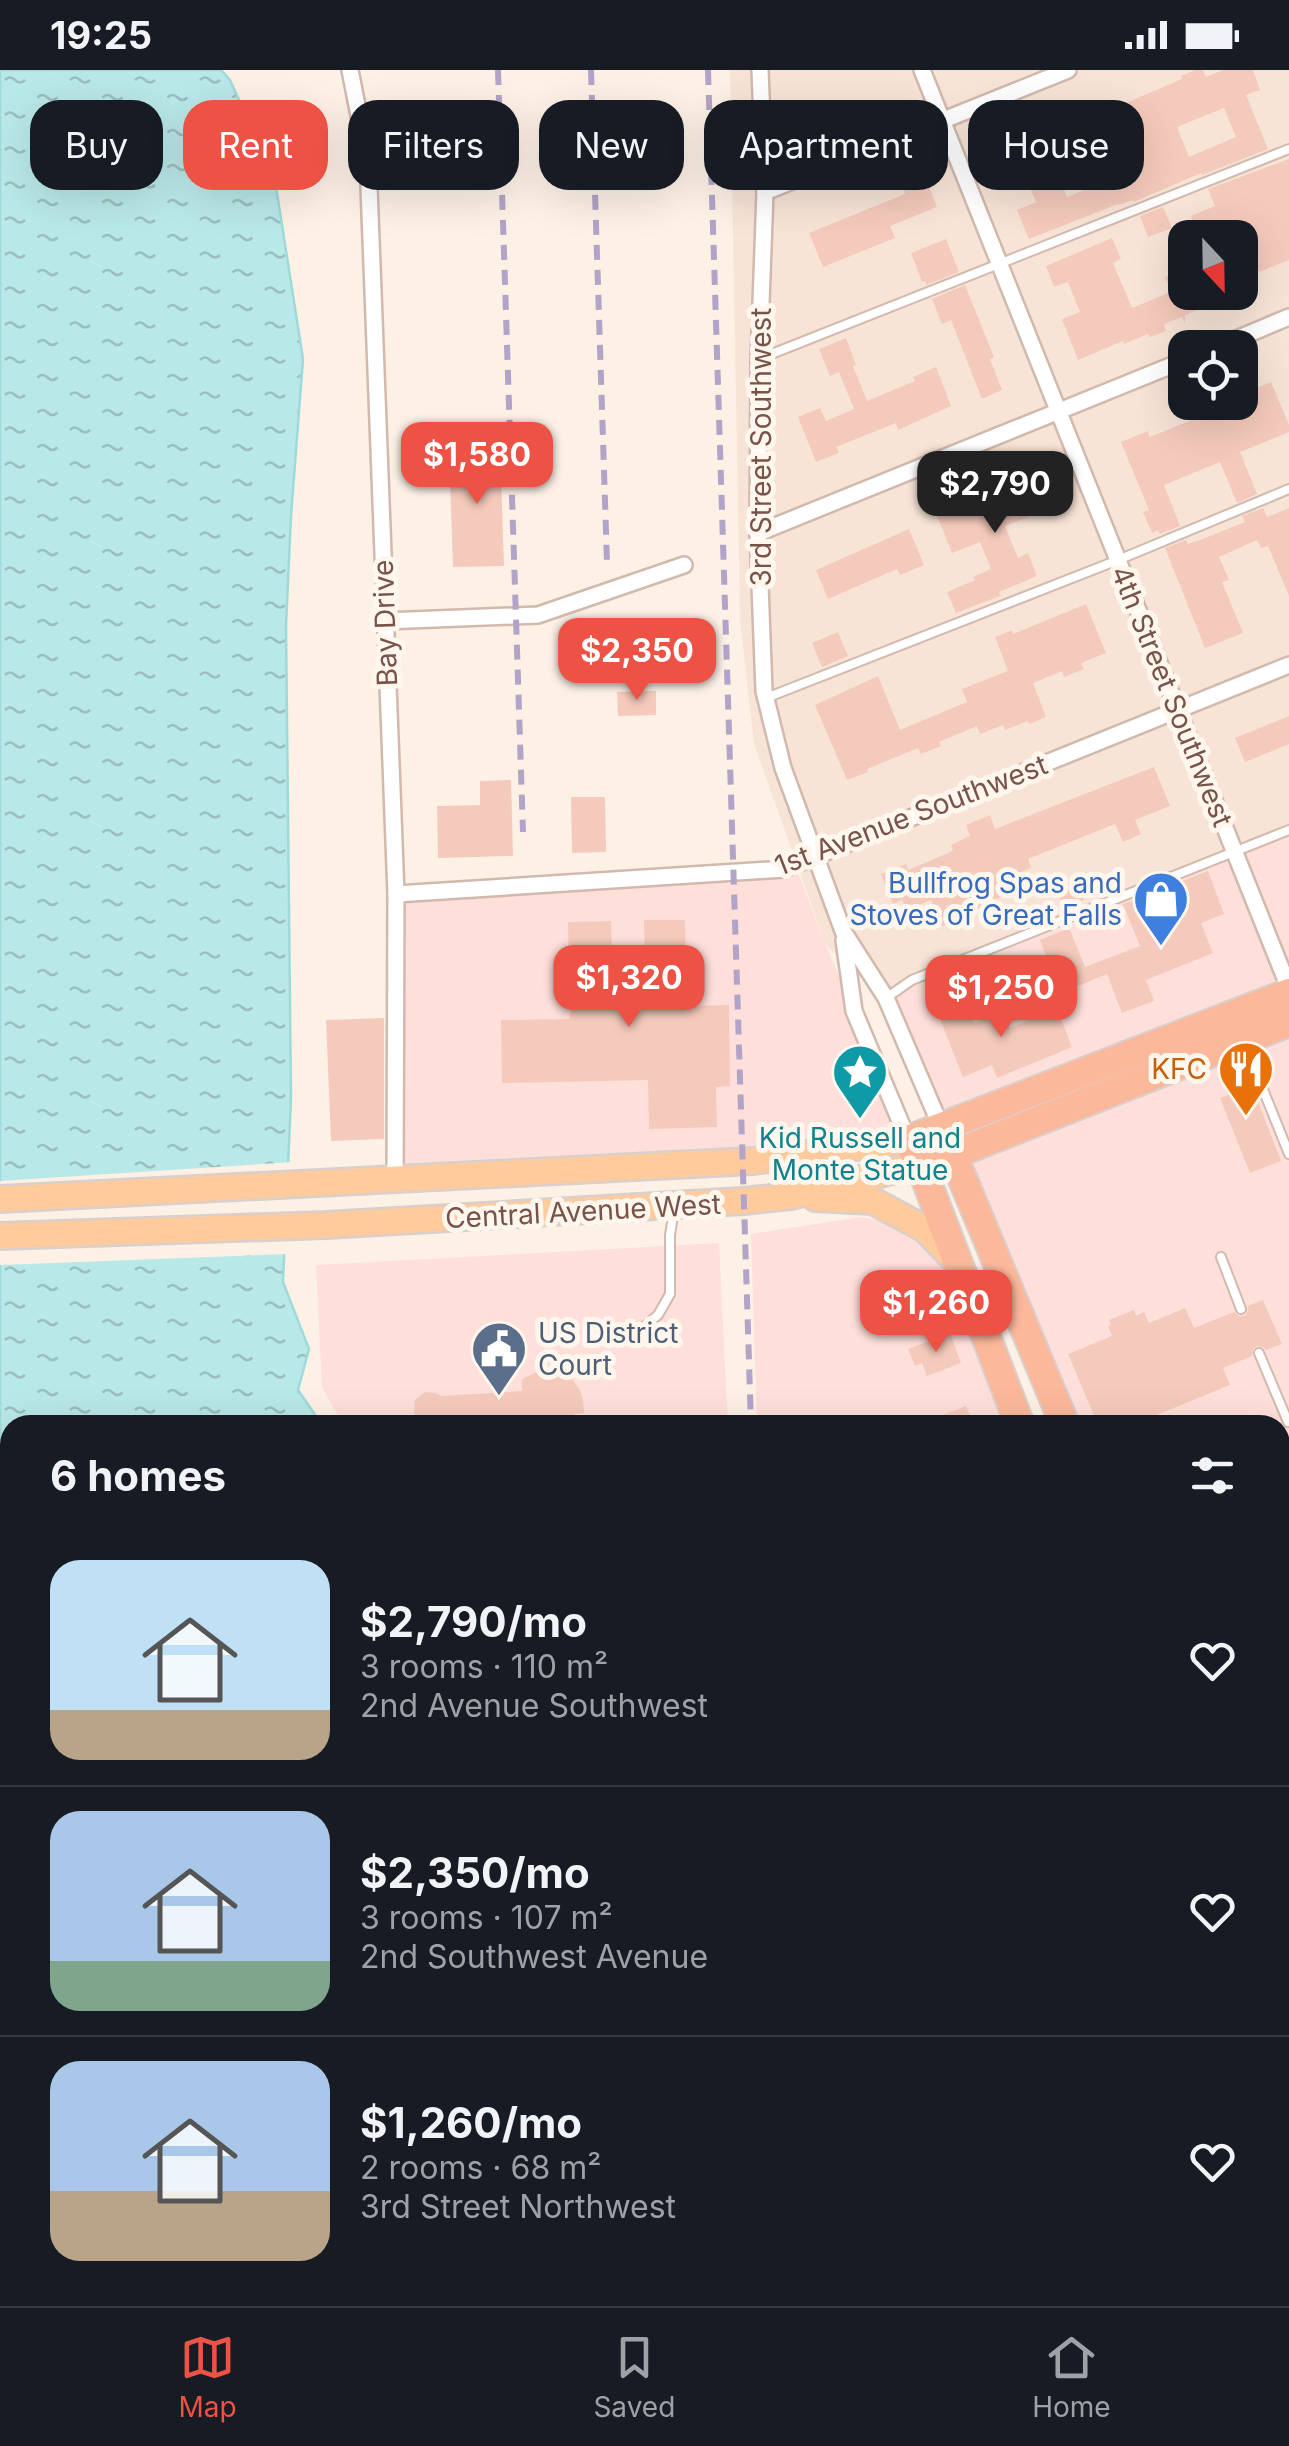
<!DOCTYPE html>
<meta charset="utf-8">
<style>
body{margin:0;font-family:Inter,sans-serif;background:#20242c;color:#f1f3f6;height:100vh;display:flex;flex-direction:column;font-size:38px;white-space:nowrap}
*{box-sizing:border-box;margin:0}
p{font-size:32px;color:#9ea1a6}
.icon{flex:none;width:55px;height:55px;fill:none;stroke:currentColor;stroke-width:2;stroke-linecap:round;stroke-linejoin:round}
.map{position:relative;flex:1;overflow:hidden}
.panel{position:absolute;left:0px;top:1345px;width:1290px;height:892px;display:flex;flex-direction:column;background:#171b24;border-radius:30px 30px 0 0;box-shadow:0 10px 40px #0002}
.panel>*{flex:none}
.banner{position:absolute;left:30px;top:30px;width:1230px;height:90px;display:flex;gap:20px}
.needle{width:65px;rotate:158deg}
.buttons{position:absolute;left:1168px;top:150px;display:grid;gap:20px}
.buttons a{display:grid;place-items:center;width:90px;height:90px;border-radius:20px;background:#171b24;box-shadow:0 10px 40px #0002;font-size:50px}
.price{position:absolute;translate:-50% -85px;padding:0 22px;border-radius:20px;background:#ed5245;color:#fff;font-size:32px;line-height:65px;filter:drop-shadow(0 2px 5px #0008)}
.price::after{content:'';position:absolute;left:50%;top:60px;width:30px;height:22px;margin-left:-15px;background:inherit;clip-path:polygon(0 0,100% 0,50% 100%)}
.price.active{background:#222;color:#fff}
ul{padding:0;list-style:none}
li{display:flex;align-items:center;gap:30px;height:250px;padding:0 50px}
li+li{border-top:2px solid #363941}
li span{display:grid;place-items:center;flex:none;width:280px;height:200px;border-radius:30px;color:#555}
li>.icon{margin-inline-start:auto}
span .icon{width:120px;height:120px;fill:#fffc;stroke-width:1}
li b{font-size:42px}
h2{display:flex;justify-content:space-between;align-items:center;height:120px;padding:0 50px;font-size:42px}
.pill{padding:0 35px;border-radius:30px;background:#171b24;box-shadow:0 10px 40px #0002;font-size:35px;line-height:90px}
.pill.active{background:#ed5245;color:#fff}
.status{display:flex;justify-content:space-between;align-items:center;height:70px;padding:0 50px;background:#171b24;direction:ltr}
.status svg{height:28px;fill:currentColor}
.menu{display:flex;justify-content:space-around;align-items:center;height:140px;border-top:2px solid #363941;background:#171b24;font-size:28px;color:#9ea1a6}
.menu a{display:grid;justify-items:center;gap:5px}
.menu .active{color:#ed5245}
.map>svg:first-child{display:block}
.residential{fill:#f8e4d7;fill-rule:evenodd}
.commercial{fill:#fedfd9}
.park{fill:#daecc3}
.water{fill:url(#water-ripples);stroke:#9fdadb;stroke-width:2.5}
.pier{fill:#fdf1e6}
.building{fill:#f4cabc;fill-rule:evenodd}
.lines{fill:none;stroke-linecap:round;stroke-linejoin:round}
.service-casing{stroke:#d2b9ae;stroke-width:12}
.minor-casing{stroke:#d2b9ae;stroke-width:20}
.primary-casing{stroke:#d9cfcc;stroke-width:30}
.trunk-casing{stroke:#d9cfcc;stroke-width:32}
.service{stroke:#fff;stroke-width:8}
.minor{stroke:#fff;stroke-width:15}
.primary{stroke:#ffcb9c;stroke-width:25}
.trunk{stroke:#fcb89b;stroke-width:28}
.rail{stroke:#b2a3c8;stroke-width:6;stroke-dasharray:15 10;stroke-linecap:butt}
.labels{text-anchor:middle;stroke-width:10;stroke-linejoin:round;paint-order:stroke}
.street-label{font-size:28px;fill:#785349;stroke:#fff6ed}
.shop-label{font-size:28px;fill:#366cbe;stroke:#fff6ed;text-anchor:end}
.food-label{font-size:28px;fill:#c56008;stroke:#fff6ed;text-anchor:end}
.culture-label{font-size:28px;fill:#0d838f;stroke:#fff6ed}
.service-label{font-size:28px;fill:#4e5e75;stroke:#fff6ed;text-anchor:start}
</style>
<div class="status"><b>19:25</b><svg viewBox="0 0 49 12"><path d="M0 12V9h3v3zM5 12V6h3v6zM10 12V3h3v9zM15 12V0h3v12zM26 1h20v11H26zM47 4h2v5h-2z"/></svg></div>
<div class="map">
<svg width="1289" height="2236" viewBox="0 0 1289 2236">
<defs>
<pattern id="water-ripples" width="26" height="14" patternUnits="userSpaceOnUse" patternTransform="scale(2.5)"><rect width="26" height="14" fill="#b9e8e8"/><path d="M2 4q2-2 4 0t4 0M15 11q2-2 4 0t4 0" fill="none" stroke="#9bbfbe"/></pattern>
</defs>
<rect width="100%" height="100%" fill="#fdf1e6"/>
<path class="residential" d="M 730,0 L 1289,0 L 1289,760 L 886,928 L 826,876 L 754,674 L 740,550 ZM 1185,168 L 1240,168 L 1240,222 L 1185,222 ZM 1185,278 L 1240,278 L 1240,332 L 1185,332 Z"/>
<g class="commercial">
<polygon points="1289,760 1289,923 942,1059 886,928 912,910"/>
<polygon points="795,795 826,876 908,1070 395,1108 396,824"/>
<polygon points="1289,951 1289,1373 1280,1377 1280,1355 1065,1355 954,1084"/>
<polygon points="861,1147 925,1159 958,1193 1020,1355 757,1355 751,1164"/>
<polygon points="719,1173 728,1355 343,1355 322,1317 316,1195"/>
<polygon points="1280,2010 1289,2045 1289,2236 785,2236 785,2228 1280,2228"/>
</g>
<g class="park">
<polygon points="1289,1374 1289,1904 1280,1881 1280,1378"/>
<polygon points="563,2228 754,2228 755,2236 561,2236"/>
</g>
<polygon class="water" points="0,0 221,0 230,10 275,110 303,289 291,446 286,555 291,1028 283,1212 309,1279 298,1320 322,1355 10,1355 10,2228 563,2228 561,2236 0,2236"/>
<polygon class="pier" points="293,1092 289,1184 0,1195 0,1111"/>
<g class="building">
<path d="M 1195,0 L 1203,0 L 1206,7 L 1223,0 L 1253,0 L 1260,20 L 1246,25 L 1268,79 L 1202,105 L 1201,103 L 1134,132 L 1133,130 L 1119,135 L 1118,134 L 1029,169 L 1017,140 L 1036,132 L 1012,74 L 1033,65 L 1045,94 L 1053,91 L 1067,127 L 1129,102 L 1105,42 L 1182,9 L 1181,6 ZM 1224,38 L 1236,67 L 1189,87 L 1177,57 Z"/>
<polygon points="1289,89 1289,190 1259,202 1256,195 1245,199 1240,187 1240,168 1232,168 1228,157 1200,168 1191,146 1215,136 1208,119"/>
<polygon points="921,96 937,137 890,156 895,168 823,197 809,163 905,124 898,106"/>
<polygon points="1163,137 1172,158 1148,167 1140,146"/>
<polygon points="1112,168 1121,189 1113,193 1132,238 1171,222 1165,207 1185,198 1185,222 1239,223 1185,245 1185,254 1182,247 1164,254 1166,261 1150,267 1148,264 1124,274 1123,271 1078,290 1062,249 1080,242 1068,212 1054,217 1046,196"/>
<polygon points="946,169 959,202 926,215 925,211 922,212 911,183"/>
<polygon points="965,215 994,287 990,289 1002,320 982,329 951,250 942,254 932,229"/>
<polygon points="846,268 856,295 853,296 867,331 915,311 913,307 936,297 951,336 898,360 896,353 836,377 839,383 816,392 798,347 820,338 826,351 854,339 839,302 830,306 819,279"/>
<polygon points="1271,312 1289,355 1289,362 1240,382 1257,424 1237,433 1220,392 1164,415 1180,456 1160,464 1158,460 1152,463 1143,442 1149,440 1121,372 1148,361 1150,367 1209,343 1205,332 1247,332 1243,324"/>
<polygon points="500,376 504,496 453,497 449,378"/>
<polygon points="1045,401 1058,435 1005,456 1018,488 1028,483 1037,506 999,522 1000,526 956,543 947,522 975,510 973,507 991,499 980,472 952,483 936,443"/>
<polygon points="1263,438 1267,447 1289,438 1289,526 1268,476 1261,478 1257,470 1219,487 1229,510 1222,512 1243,563 1205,578 1165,478 1186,470 1188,474 1200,470 1245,452 1242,446"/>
<polygon points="909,459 924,495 900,505 897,499 828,529 816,500"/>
<polygon points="1086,534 1106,583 1081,593 1084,599 1064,607 1062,601 1033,613 1046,647 1029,654 1028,651 1005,660 1003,655 980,664 977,656 939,672 941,676 921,684 918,678 867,699 868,702 847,710 815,635 878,606 900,660 967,632 962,619 1008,601 995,567 1012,560 1013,564"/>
<polygon points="838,562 848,586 822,597 812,573"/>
<polygon points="656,621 656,645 618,646 617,622"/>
<polygon points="1289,646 1289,674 1245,692 1235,668"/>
<polygon points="1154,697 1170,736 1135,750 1141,764 1123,772 1115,754 1028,789 1031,798 1014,805 1020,820 982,834 983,837 976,839 977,841 942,856 931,830 906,840 902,830 893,834 881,804 906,794 908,800 953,781 951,775 970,766 966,755 990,745 995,759"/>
<polygon points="511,710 513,786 438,788 437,736 480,735 480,711"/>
<polygon points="571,727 605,727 606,782 572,783"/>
<polygon points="1208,801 1224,844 1201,853 1213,883 1146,910 1154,931 1122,943 1107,904 1061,923 1040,870 1069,858 1085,897 1140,876 1123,834"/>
<polygon points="1078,815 1084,830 1064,838 1058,823"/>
<polygon points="644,850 685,850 687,936 729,935 730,1016 716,1017 717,1057 649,1059 648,1010 502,1013 501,950 570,949 568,852 611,851 613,925 646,924"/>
<polygon points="964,928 974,953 1003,942 1010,958 1057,939 1072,977 997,1008 992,995 963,1007 936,939"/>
<polygon points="384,948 384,1069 331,1071 326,950"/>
<polygon points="1252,1016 1281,1091 1250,1103 1220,1028"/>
<polygon points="1263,1230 1282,1274 1266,1280 1263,1277 1257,1276 1253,1279 1252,1286 1223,1298 1230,1315 1132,1355 1098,1355 1068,1284 1112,1266 1108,1256 1111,1255 1109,1250 1134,1240 1136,1246 1144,1242 1149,1253 1185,1238 1194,1258 1234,1242 1239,1246 1245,1246 1248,1241 1248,1236"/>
<polygon points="950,1263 961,1293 927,1306 922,1293 915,1296 908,1279"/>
<polygon points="541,1300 557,1300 571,1307 580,1320 583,1330 584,1343 574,1344 575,1355 429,1355 420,1351 414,1343 415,1330 425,1322 435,1323 442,1326 522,1321 522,1309"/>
<polygon points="966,1336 974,1355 920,1355 920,1354"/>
</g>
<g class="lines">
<g class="service-casing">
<g id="service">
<polyline points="759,289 1289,79"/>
<polyline points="766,628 1118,490 1289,419"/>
<polyline points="886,928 912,910 1289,760"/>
<polyline points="1246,977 1289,1084"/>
<polyline points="1221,1187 1241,1239"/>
<polyline points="639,1261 658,1245 670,1224 670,1165 674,1140"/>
<polyline points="1259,1283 1288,1352"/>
<polyline points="1280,1416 1289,1412"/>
<polyline points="993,2228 994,2236"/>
</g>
</g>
<g class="minor-casing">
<g id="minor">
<polyline points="350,0 368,91 396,824 395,1108"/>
<polyline points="760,0 765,122 759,289 758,463 764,621 783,698 843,861 886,928 942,1059"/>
<polyline points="922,0 1289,918"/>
<polyline points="765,122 1068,0"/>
<polyline points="1215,278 1289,247"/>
<polyline points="758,463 1185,290"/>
<polyline points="385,551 538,545 684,495"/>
<polyline points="396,824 784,799 1289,595"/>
<polyline points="844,870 854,941 908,1070"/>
<polyline points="1280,2133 1289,2133"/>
</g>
</g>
<g class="primary-casing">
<g id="primary">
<polyline points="815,1128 873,1131 925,1159 955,1190"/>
<polyline points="0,1129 753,1091 908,1070"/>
<polyline points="0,1166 326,1155 743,1131 791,1126 920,1094"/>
</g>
</g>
<g class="trunk-casing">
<g id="trunk">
<polyline points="946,1069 1065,1355"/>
<polyline points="920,1094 954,1084 1289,952"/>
<polyline points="1020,1355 920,1094 908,1070 1289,923"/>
<polyline points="1280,1881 1289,1904"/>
<polyline points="1280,2008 1289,2041"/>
</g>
</g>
<use href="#service" class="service"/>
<use href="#minor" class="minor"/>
<use href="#primary" class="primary"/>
<use href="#trunk" class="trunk"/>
<g class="rail">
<polyline points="498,0 523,762"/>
<polyline points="591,0 607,493"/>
<polyline points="708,0 751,1355"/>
<polyline points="773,2228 773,2236"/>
</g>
</g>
<defs>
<g id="shop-pin" transform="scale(2.875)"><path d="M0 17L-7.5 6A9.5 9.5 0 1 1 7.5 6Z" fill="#3f7fe0" stroke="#fff6ed"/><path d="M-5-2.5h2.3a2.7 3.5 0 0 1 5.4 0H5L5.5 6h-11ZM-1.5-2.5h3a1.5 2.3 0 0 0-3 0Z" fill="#fff"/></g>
<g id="restaurant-pin" transform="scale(2.875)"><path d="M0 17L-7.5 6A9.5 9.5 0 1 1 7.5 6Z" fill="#e8710a" stroke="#fff6ed"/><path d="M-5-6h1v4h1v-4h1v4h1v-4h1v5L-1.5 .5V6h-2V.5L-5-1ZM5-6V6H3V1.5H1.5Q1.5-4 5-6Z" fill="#fff"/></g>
<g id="sight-pin" transform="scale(2.875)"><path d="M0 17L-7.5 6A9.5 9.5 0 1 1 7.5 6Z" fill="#0f9aa8" stroke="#fff6ed"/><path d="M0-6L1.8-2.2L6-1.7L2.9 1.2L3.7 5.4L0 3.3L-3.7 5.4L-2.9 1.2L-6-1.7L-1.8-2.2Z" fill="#fff"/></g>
<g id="civic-pin" transform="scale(2.875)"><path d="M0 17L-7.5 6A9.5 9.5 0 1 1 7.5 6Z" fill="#5c6f8a" stroke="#fff6ed"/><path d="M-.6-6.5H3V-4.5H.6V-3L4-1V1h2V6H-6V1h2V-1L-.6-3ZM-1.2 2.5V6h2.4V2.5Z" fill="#fff"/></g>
</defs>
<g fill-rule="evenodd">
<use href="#shop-pin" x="1161" y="829"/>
<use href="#restaurant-pin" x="1246" y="999"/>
<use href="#sight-pin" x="860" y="1002"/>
<use href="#civic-pin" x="499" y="1279"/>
</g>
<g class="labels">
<g class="street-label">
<text transform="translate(761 377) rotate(-90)" y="10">3rd Street Southwest</text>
<text transform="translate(385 553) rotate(-92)" y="10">Bay Drive</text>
<text transform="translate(1172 626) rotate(68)" y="10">4th Street Southwest</text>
<text transform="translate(911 745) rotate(-21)" y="10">1st Avenue Southwest</text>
<text transform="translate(583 1141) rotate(-3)" y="10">Central Avenue West</text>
</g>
<g class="shop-label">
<text x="1122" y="823">Bullfrog Spas and<tspan x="1122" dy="32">Stoves of Great Falls</tspan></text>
</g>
<g class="food-label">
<text x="1207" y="1009">KFC</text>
</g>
<g class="culture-label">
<text x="860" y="1078">Kid Russell and<tspan x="860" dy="32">Monte Statue</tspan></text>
</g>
<g class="service-label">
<text x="538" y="1273">US District<tspan x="538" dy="32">Court</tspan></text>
</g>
</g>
</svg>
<div class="buttons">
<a><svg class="needle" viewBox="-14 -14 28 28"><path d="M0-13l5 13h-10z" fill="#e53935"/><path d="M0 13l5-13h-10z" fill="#9ea1a6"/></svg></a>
<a><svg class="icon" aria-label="locate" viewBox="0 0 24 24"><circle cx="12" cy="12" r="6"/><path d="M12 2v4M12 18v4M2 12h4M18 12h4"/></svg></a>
</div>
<b class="price" style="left:477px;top:437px">$1,580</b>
<b class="price active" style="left:995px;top:466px">$2,790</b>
<b class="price" style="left:637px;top:633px">$2,350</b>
<b class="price" style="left:629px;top:960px">$1,320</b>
<b class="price" style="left:1001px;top:970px">$1,250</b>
<b class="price" style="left:936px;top:1285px">$1,260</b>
<div class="banner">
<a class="pill">Buy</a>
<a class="pill active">Rent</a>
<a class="pill">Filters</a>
<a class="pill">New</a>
<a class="pill">Apartment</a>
<a class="pill">House</a>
</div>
<section class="panel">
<h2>6 homes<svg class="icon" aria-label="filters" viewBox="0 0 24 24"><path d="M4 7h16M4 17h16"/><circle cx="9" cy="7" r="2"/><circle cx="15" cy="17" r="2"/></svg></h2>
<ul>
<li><span style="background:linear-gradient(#bfe0f5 75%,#b9a48a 0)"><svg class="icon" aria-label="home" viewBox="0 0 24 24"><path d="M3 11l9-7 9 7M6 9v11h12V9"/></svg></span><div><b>$2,790/mo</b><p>3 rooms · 110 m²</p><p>2nd Avenue Southwest</p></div><svg class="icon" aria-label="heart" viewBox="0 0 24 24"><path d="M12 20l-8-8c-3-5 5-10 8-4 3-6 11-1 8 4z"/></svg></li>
<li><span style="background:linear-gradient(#a9c7e8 75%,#7fa58c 0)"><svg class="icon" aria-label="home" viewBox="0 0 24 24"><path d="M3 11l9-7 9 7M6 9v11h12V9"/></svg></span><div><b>$2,350/mo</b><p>3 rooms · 107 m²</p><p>2nd Southwest Avenue</p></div><svg class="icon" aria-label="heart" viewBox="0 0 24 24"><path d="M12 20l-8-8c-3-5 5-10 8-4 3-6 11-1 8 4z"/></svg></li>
<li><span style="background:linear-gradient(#a9c7e8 65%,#b9a48a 0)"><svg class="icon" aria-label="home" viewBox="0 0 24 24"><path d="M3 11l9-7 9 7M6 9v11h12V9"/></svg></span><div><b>$1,260/mo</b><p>2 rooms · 68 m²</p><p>3rd Street Northwest</p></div><svg class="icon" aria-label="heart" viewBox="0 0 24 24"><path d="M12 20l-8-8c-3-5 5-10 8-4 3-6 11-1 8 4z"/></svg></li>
</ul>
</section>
</div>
<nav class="menu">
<a class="active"><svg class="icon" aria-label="map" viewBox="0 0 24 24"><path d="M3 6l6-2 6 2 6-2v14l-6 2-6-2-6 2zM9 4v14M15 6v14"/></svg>Map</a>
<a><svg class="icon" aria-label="saved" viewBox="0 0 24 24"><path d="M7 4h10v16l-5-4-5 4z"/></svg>Saved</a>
<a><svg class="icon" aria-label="home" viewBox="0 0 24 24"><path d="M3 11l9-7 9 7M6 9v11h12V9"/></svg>Home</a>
</nav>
